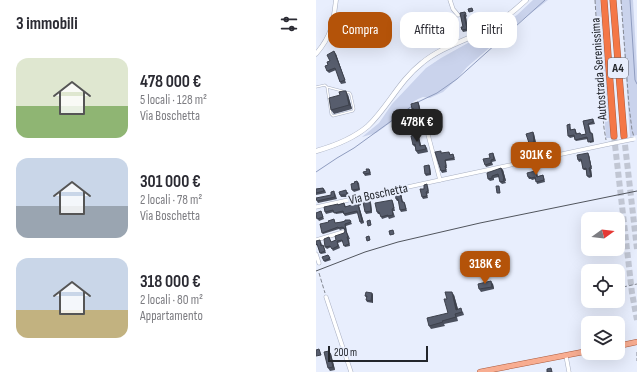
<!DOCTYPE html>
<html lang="it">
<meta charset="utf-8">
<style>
body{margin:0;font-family:"Sofia Sans Condensed",sans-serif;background:#f7f7f7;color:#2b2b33;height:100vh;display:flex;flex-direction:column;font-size:15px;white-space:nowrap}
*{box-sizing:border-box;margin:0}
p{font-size:13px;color:#7c7c81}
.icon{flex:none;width:22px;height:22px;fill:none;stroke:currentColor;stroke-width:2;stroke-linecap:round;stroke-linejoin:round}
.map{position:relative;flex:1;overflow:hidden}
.panel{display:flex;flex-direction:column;background:#fff;width:316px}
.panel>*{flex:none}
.banner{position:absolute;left:12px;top:12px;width:249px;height:36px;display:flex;gap:8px}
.needle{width:26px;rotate:75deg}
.controls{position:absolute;left:265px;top:212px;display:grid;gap:8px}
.controls a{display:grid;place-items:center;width:44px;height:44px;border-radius:8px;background:#fff;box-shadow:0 4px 16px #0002;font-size:20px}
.scale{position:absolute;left:12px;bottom:10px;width:100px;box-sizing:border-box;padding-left:4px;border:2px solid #23262c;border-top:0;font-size:11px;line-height:14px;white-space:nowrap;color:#23262c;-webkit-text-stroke:3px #e8eefd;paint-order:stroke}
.price{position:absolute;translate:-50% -34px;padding:0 9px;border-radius:8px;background:#b45309;color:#fff;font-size:13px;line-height:26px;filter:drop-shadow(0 1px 2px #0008)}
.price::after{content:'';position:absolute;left:50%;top:24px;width:12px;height:9px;margin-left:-6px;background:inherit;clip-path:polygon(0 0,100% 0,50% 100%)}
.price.current{background:#222;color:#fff}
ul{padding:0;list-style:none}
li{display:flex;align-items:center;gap:12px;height:100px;padding:0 16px}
li span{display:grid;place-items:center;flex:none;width:112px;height:80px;border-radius:12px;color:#555}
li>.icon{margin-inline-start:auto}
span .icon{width:48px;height:48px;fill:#fffc;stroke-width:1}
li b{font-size:17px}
h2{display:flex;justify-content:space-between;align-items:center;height:48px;padding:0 16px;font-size:17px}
.tag{padding:0 14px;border-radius:12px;background:#fff;box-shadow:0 4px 16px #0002;font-size:14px;line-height:36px}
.tag.current{background:#b45309;color:#fff}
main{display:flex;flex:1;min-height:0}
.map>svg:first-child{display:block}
.green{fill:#cad3ec}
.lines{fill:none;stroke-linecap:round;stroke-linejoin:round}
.stream{stroke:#8f9cbf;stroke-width:1}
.motorway-tunnel{stroke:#c1c6d3;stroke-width:6;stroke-dasharray:6 3;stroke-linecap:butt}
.service-casing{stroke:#a9b0c2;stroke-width:2.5}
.minor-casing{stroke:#a9b0c2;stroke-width:4.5}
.tertiary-casing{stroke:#a9b0c2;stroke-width:5}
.secondary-casing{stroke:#a9b0c2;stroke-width:5.5}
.primary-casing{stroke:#ab5b3e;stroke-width:6}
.motorway-casing{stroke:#ab5b3e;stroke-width:7}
.path{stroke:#838791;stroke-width:1;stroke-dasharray:4 2;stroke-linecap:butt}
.service{stroke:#fff;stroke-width:1.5}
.minor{stroke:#fff;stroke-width:3.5}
.tertiary{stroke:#fff;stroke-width:4}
.secondary{stroke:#fff;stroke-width:4.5}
.primary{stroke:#f8ad91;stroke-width:5}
.motorway{stroke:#f47747;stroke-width:6}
.rail{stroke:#51555d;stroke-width:1}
.minor-bridge-casing{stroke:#a9b0c2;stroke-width:4.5;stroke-linecap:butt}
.minor-bridge{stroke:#fff;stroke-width:3.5}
.wall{fill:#4b505e}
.shaded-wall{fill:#3d414c}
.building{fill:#575d6d;stroke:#3d414c}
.labels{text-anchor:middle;stroke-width:4;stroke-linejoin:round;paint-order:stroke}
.shield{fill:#e8eefd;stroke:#5e626b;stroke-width:1}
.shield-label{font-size:12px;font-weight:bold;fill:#23262c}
.street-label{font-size:13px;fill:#23262c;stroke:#e8eefd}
</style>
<main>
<section class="panel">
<h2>3 immobili<svg class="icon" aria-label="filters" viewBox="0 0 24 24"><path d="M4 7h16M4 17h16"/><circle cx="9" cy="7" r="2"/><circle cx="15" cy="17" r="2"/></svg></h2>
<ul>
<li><span style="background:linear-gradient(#dfe7d0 60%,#8fb573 0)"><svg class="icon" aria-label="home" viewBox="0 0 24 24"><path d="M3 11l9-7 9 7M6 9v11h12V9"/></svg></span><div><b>478 000 €</b><p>5 locali · 128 m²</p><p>Via Boschetta</p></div></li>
<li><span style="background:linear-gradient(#c9d6e8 60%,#9aa5b1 0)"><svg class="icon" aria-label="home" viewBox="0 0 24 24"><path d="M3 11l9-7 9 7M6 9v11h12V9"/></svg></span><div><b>301 000 €</b><p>2 locali · 78 m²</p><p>Via Boschetta</p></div></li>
<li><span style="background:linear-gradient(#c9d6e8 65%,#c2b280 0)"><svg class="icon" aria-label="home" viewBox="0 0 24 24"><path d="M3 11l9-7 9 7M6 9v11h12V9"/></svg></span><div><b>318 000 €</b><p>2 locali · 80 m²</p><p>Appartamento</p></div></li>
</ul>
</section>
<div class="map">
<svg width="321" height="372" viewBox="0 0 321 372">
<rect width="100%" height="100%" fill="#e8eefd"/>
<g class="green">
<polygon points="217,0 232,0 205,21 151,67 140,80 127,92 114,98 107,97 102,99 97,102 95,108 60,133 46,137 63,123 76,104 110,68 125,58 195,19 201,15"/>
<polygon points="279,0 284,0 295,138 290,138"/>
<polygon points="305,0 317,0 321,70 321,135 314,137"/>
</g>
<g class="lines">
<g class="stream">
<polyline points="314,0 319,80 321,84"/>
<polyline points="102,102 121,93 141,79 229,0"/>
<polyline points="0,172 21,158 38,148 96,106"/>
</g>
<g class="motorway-tunnel">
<polyline points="298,136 316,293 321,320"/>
<polyline points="308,136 321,249"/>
</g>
<g class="service-casing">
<polyline id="service" points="0,87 9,85 11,87 34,93 35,95 38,109 37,111 17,116 15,114 11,87"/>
</g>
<g class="minor-casing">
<g id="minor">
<polyline points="134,0 137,9 142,15"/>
<polyline points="110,127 124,180"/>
<polyline points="0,207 124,180 293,144"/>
<polyline points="0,240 27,232"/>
<polyline points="0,254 3,263"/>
<polyline points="10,297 35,372"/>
<polyline points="250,356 253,372"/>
</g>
</g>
<g class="tertiary-casing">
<path id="tertiary" d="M 0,54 C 16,35 17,24 20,0"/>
</g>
<g class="secondary-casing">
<path id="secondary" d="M 0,151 C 18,146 38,138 52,126 C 72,107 83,81 106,63 C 124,48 148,41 168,31 C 184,23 197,12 210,0"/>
</g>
<g class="primary-casing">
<g id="primary">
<polyline points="302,346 321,342"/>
<polyline points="164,372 272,351"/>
</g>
</g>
<g class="motorway-casing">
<g id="motorway">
<polyline points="288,0 298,136"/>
<polyline points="297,0 308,136"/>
</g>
</g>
<g class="path">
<polyline points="279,0 285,96 288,128 290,140"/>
<polyline points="305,0 313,106 316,130 318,137"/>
<polyline points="3,273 9,293"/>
<polyline points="307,287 321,284"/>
<polyline points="321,352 321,361"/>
</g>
<use href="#service" class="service"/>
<use href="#minor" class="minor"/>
<use href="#tertiary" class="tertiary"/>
<use href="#secondary" class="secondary"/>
<use href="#primary" class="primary"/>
<use href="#motorway" class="motorway"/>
<polyline class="rail" points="0,271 49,252 82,242 164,223 321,191"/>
<g class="minor-bridge-casing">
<polyline id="minor-bridge" points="293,144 318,139"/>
</g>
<use href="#minor-bridge" class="minor-bridge"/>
</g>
<g class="wall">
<polygon points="149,12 151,16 150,17 152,31 147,32 146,30 147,27 144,13"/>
<polygon points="20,54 30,83 25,84 24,82 20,70 13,73 11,71 12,65"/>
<polygon points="32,95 36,109 18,114 15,110"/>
<polygon points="102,102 103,104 108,125 103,126 101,122 96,123 95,121 90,122 88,120 99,114 98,111 96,109"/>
<polygon points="277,119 278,121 279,124 273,125 275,133 277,134 278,142 274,143 272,139 260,141 258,137 254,138 252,136 255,126 255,130 259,129 260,131 261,134 265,135 270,134 267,121"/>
<polygon points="217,132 218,134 220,143 214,145 213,143"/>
<polygon points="101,134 103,137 105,146 109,145 111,148 112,152 102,154 100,151 99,147 97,145"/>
<polygon points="126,153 134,154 135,155 137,154 138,156 139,160 130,161 131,168 130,168 131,172 126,173 125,171"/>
<polygon points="177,153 178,155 180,161 176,162 177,165 170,167 169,165"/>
<polygon points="273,155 276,169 275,169 276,177 273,178 271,176 270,170 268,170 267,169 266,161 263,162 262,160"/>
<polygon points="113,165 114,167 115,175 110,176 109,174"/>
<polygon points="185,168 187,170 190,181 189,181 190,183 186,184 184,182 183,177 178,178 178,180 174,181 172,179"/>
<polygon points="53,169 54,170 55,175 49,176 48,174"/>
<polygon points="219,171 221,172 222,176 227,175 228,177 229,182 221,184 220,179 216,180 215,179 213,179 212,177"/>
<polygon points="41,181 43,183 44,190 38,192 36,190"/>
<polygon points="112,186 113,193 111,194 112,198 107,199 106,197 108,189"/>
<polygon points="7,188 9,190 10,193 0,195 0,189"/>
<polygon points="32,192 33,197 25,197 24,195"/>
<polygon points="84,192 85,193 87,202 88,202 89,203 91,211 85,212 84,210 83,201 81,201 80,199"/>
<polygon points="19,193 21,199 2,203 1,201 15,195"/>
<polygon points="43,199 44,201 45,205 43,206 48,223 45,224 44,222 42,213 29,216 27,213 20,214 18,212 10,214 9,212 22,204 23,205 28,203 30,207 39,204"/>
<polygon points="76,200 77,202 79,211 77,211 79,217 73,219 72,217 66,219 64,214 62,214 61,212"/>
<polygon points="55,203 56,213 50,214 49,212"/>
<polygon points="5,211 8,219 3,221 0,216 0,213"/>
<polygon points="34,220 36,224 30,226 31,232 34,239 33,239 34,246 29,247 27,241 22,243 24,248 17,251 15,247 11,249 9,247 13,237 15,242 20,240 28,233 29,231 29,230 27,229 24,230 23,229 7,234 6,233 19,221 19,223"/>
<polygon points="5,242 6,245 7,245 8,247 10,253 5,254 4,253 2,246 0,245"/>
<polygon points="12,255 15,260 9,262 8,261"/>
<polygon points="169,259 170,261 172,268 169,269 167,267"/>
<polygon points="177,284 178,289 165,292 163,289"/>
<polygon points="56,293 57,295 57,303 51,302 50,300 51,298 49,296"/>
<polygon points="138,295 142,309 147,312 148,315 141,317 142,321 128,324 129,326 115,329 113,326 132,313 131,299"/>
<polygon points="13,351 15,354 19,370 14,371 12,368"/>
</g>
<g class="shaded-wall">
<polygon points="148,15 150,17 152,31 151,29"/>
<polygon points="18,51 20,54 30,83 29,80"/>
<polygon points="30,91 32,95 36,109 33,105"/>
<polygon points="102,102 103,104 108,125 106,123"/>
<polygon points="217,132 218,134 220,143 218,142"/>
<polygon points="101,134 103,137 106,149 104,146"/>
<polygon points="272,153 273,155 276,169 275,167"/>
<polygon points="113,165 114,167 115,175 114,174"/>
<polygon points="185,168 187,170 190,181 188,179"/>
<polygon points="273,168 275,169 276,177 275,176"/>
<polygon points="84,192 85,193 87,204 86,202"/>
<polygon points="54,201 55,203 56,213 55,211"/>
<polygon points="42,204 43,206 48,223 46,221"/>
<polygon points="175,281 177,284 178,289 176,287"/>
<polygon points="136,292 138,295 143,313 140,310"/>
<polygon points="56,293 57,295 57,303 55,301"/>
<polygon points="13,351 15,354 19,370 17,367"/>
</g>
<g class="building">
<polygon points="156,8 157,11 153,12 152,9"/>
<polygon points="149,12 150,14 148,15 151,29 146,30 145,27 147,27 144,13"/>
<polygon points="18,51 29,80 24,82 19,68 11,71 9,66 12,65 11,62 14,61 11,55"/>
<polygon points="27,91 30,91 33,105 15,110 13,98 24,95 23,92"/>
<polygon points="102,102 106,123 101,123 101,119 95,121 94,118 88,120 88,117 99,114 98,109 96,109 95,104"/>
<polygon points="277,119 277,122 272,124 274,133 276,133 277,141 272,142 271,137 259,140 258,135 252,136 251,125 254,124 254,130 259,129 260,134 264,133 265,135 270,134 267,121"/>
<polygon points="217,132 218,142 213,143 210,134"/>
<polygon points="101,134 104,146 109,145 110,149 100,151 99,144 97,145 95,136"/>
<polygon points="125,151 125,153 133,152 134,155 137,154 138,158 129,160 130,166 129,166 130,170 125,171 119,152"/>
<polygon points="177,153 178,159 175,160 175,163 169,165 167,159 174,158 173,154"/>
<polygon points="272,153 275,167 273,168 275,176 271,176 270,168 267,169 265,159 262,160 261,155"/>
<polygon points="113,165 114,174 109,174 108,166"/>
<polygon points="185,168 188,179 187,179 188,181 184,182 182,174 176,176 176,178 172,179 171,173"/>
<polygon points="50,169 53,169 54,173 48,174 47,172 51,171"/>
<polygon points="219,171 221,177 227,175 228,180 220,182 219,177 215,178 214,177 212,177 211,173"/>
<polygon points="41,181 43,189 36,190 35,184 39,183 38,182"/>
<polygon points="111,184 112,191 110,192 111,196 106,197 104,189 108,189 108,185"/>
<polygon points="180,186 183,186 184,193 181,193"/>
<polygon points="7,188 8,191 0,193 0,189"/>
<polygon points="30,190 31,195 24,195 23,192"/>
<polygon points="18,191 19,197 1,201 0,198 15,195 15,192"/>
<polygon points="84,192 86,202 88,202 90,209 84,210 82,199 80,199 79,193"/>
<polygon points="43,199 44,203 42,204 46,221 44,222 41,211 28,214 27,211 18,213 17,210 9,212 8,207 22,204 22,205 28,203 29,207 39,204 37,200"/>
<polygon points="76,200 78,208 76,209 77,215 72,216 72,215 65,217 63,212 61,212 59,203"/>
<polygon points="54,201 55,211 49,212 47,202"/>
<polygon points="5,211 7,217 1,219 0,215 0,213"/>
<polygon points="18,219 19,223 26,222 29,221 29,220 34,220 35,222 29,224 30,231 32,237 31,237 33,244 28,246 26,240 21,241 22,246 16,249 14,246 9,247 8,239 13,237 15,242 20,240 19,236 28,233 29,231 28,228 26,227 23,228 22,227 6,233 4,224 13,222 12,221"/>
<polygon points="54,220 55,225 52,226 51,221"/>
<polygon points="77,230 78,234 74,235 73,231"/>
<polygon points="53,236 54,240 51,241 50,237"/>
<polygon points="4,240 5,246 7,245 9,251 4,253 1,244 0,245 0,241"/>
<polygon points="12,255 14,258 8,261 6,257"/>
<polygon points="169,259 170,267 167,267 166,260"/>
<polygon points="175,281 176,287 163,289 162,284"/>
<polygon points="50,292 56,293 55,301 50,300 51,296 49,296"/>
<polygon points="129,292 136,292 140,310 145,308 146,312 139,314 140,317 126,321 127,322 113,326 111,318 132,313 128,299 131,299"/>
<polygon points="3,349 5,355 0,356 0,350"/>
<polygon points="13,351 17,367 12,368 8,352"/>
<polygon points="235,368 236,372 231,372 231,369"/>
</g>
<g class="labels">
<rect class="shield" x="292" y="58" width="20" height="20" rx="3"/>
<g class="shield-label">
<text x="302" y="72">A4</text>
</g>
<g class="street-label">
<text transform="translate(282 69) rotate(-94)" y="5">Autostrada Serenissima</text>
<text transform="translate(62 193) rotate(-12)" y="5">Via Boschetta</text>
</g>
</g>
</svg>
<div class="controls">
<a><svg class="needle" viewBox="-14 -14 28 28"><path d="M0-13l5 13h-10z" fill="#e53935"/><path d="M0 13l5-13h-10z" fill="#7c7c81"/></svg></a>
<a><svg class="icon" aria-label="locate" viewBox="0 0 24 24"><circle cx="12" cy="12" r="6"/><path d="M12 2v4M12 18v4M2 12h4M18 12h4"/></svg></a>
<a><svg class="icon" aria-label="layers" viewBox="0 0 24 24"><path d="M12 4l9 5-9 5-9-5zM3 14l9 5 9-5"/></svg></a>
</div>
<div class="scale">200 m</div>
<b class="price current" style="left:101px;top:143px">478K €</b>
<b class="price" style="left:220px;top:176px">301K €</b>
<b class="price" style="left:169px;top:285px">318K €</b>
<div class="banner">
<a class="tag current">Compra</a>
<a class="tag">Affitta</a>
<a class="tag">Filtri</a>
</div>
</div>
</main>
